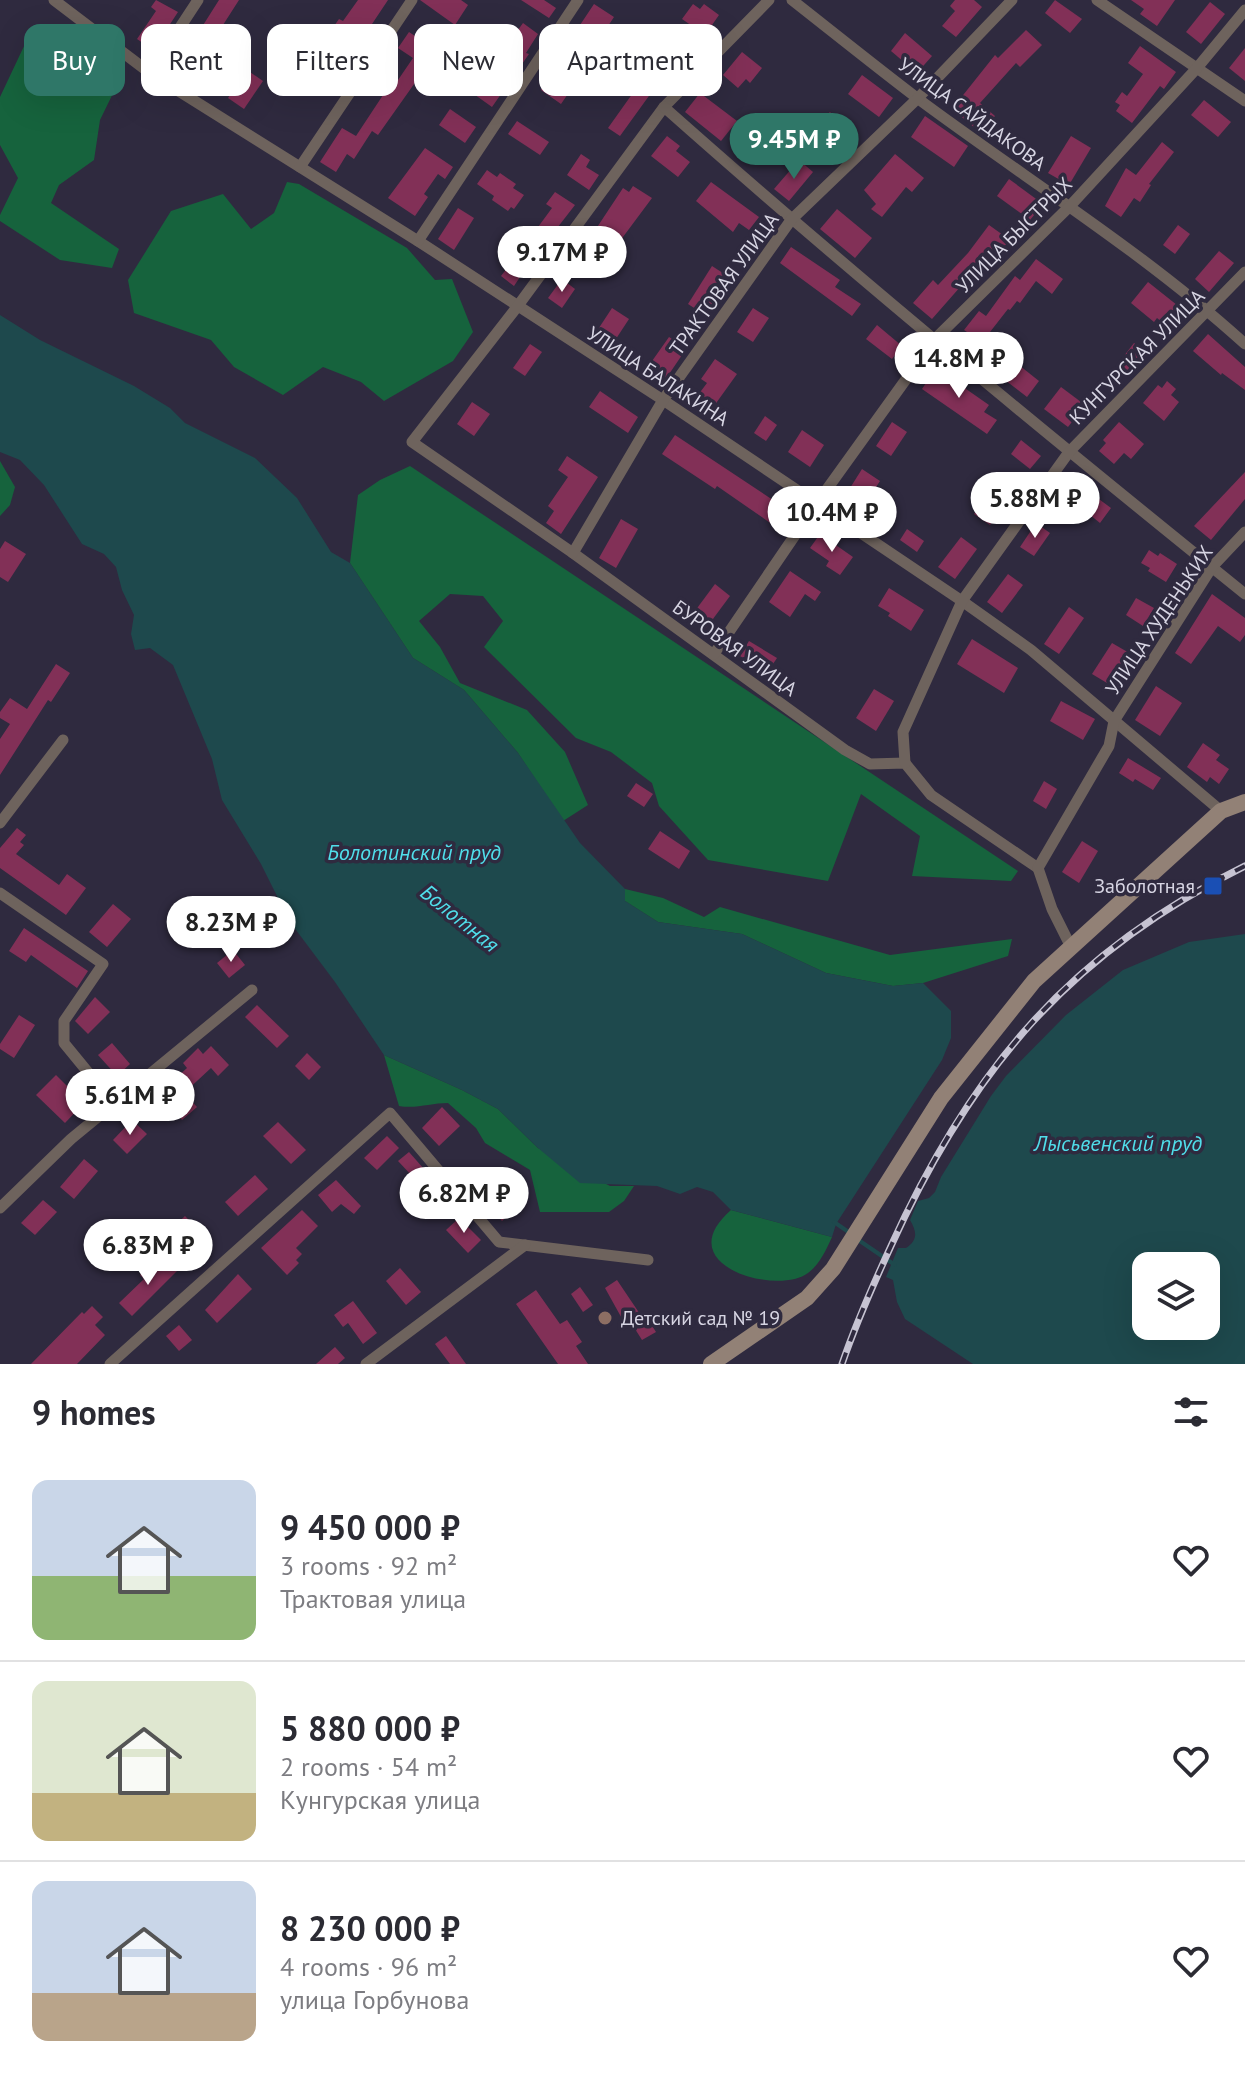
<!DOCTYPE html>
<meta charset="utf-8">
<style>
body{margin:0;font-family:"PT Sans",sans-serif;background:#f2f2f3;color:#2b2b33;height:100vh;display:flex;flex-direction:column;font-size:30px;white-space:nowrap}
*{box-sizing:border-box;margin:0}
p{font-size:26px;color:#7c7c81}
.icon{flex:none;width:44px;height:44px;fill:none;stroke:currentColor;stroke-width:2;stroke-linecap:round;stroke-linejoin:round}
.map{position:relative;height:1364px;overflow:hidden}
.drawer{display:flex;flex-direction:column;background:#fff;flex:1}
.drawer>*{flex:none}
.top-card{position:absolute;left:24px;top:24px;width:800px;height:72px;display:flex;gap:16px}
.buttons{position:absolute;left:1132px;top:1252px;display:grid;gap:16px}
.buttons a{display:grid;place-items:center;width:88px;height:88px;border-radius:16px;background:#fff;box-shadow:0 8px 32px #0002;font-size:40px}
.price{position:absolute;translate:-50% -68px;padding:0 18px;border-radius:28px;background:#fff;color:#222;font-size:26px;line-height:52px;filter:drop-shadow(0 2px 4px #0008)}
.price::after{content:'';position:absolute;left:50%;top:48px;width:24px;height:18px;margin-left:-12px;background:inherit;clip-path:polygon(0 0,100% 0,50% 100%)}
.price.on{background:#2f7768;color:#fff}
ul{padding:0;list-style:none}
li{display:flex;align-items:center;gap:24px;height:200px;padding:0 32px}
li+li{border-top:2px solid #e1e1e2}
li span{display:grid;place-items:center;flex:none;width:224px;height:160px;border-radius:16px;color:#555}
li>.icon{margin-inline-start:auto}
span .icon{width:96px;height:96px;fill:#fffc;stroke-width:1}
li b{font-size:34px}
h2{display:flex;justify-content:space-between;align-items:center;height:96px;padding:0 32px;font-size:34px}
.chip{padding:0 28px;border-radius:16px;background:#fff;box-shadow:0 8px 32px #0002;font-size:28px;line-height:72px}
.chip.on{background:#2f7768;color:#fff}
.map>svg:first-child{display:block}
.forest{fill:#16633d}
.water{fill:#1e494d;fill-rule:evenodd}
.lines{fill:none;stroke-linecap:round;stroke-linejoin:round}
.stream{stroke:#1e494d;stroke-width:4}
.building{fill:#823057}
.street{stroke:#6e635d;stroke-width:11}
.secondary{stroke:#928176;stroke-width:16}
.rail-casing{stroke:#c6c3d2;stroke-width:7}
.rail{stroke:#2f2a3f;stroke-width:4;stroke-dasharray:12;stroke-linecap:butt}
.transit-dot{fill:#1a4fb4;stroke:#2f2a3f;stroke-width:3}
.education-dot{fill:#8d6e63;stroke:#2f2a3f;stroke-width:3}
.labels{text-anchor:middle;stroke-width:7;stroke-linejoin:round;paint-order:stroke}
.street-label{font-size:20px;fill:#d7d5e3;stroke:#2f2a3f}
.poi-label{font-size:20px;fill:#d7d5e3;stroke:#2f2a3f;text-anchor:end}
.water-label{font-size:22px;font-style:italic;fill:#50deea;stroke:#2f2a3f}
</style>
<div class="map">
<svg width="1245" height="1364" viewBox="0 0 1245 1364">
<rect width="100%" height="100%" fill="#2f2a3f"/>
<g class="forest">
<polygon points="34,25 60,27 120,79 100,120 94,160 59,185 51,203 119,249 112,268 60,260 0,221 0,215 18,178 0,145 0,97"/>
<polygon points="287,182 299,184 407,248 435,280 452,279 473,332 453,361 384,401 361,382 323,367 283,395 234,367 211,340 134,313 128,280 171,211 223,194 251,229 274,213"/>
<polygon points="0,461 15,487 10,505 0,516"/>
<polygon points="410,466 1018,871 1011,881 912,876 920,836 861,794 828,881 708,860 659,806 652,783 611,752 576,738 484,647 503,621 483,596 450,594 419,621 440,647 460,683 527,710 565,752 588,805 563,821 518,753 464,690 413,658 350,563 358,495 380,480"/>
<polygon points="625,889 663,898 704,917 720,907 890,955 1012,939 1008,956 923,983 893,986 826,973 742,934 658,922 625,901"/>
<path d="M 384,1055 L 462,1090 L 498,1109 L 538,1148 L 610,1186 L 634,1186 L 624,1201 L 609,1212 L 540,1212 L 530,1170 L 485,1143 L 476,1128 L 448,1103 C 431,1103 416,1109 399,1106 Z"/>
<path d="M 731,1210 L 832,1237 C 826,1250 820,1264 808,1273 C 778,1296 667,1266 731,1210 Z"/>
</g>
<g class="water">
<polygon points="0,315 40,340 134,386 170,408 185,423 255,458 297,498 331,552 350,563 413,658 464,690 518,753 580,843 625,889 625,901 658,922 742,934 826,973 893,986 923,983 951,1011 951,1038 942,1060 836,1224 832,1237 731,1210 713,1192 697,1187 680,1194 657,1186 580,1183 538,1148 498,1109 462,1090 384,1055 335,982 290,922 261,864 222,800 212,759 173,665 150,648 135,650 131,634 134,615 122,590 116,567 104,554 82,544 44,485 20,460 0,452"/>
<path d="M 1245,934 L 1245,1364 L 973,1364 L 905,1319 L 897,1302 L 893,1280 L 886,1277 L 898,1248 L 906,1248 C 918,1240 917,1232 910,1220 L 918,1201 L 929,1198 L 935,1192 L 941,1177 L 991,1096 L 1006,1076 L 1066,1015 L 1123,970 L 1189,942 ZM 1206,1266 L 1206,1326 L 1146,1326 L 1146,1266 Z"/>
</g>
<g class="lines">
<g class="stream">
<polyline points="834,1222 850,1233"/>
<polyline points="857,1239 895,1265"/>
</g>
</g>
<g class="building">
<polygon points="156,0 178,12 153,50 137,39 156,11 151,7"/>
<polygon points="219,0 239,0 214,39 218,42 195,75 179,64 187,52 182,49 196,27 200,30"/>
<polygon points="358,0 388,0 352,54 327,36 339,19 343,21"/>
<polygon points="420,0 461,0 468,5 455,25"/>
<polygon points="521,0 544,0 556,8 549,18"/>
<polygon points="955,0 974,0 982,7 956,37 942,26 955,11 950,6"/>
<polygon points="1055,0 1082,19 1070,33 1045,13"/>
<polygon points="1131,0 1175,0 1157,26 1140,14 1144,9"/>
<polygon points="1210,2 1225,14 1201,44 1186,32"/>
<polygon points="594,4 614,17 606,29 600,26 589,44 574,34"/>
<polygon points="693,4 700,9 704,4 719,15 705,35 682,19"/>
<polygon points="523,23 538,34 526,53 529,54 492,107 464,87 479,66 482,69 500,43 505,46 510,41"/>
<polygon points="1026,30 1042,45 1020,67 1016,63 980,103 995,116 981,133 952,109 995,55 998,58"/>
<polygon points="409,32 421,40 424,35 441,46 378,135 372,131 354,159 347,154 336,172 320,162 342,128 356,136 385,92 375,84 384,70 398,80 413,58 398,48"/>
<polygon points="905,33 932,56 917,73 891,51"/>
<polygon points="633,36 672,64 620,136 608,128 640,83 613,64"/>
<polygon points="1140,46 1176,72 1164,89 1160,86 1132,123 1116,111 1120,105 1115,102 1122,92 1127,96 1143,74 1128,63"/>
<polygon points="1245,48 1245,81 1229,68"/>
<polygon points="310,50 340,72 328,89 316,80 313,84 295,72"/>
<polygon points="561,50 578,62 573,70 581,75 561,104 541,90 550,76 545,73"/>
<polygon points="742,52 762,68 750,83 746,79 738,88 723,75"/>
<polygon points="247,70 263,81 244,109 228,98"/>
<polygon points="862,75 893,98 879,117 848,94"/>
<polygon points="700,93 737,121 721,141 685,112"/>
<polygon points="1204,100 1231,122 1218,137 1191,115"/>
<polygon points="450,109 476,127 465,143 439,125"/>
<polygon points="830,112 855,139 835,157 818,139 826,132 818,123"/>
<polygon points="925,116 968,146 954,167 911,137"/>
<polygon points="517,121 549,142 540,155 508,134"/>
<polygon points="667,136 680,146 676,151 690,162 678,177 651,156"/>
<polygon points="1071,136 1091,148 1069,185 1048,173"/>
<polygon points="1162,142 1174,152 1149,184 1151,185 1140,202 1134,198 1121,217 1105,206 1126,168 1136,175"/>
<polygon points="425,148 453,167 445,179 438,174 424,194 428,197 415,216 388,198"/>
<polygon points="581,154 590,160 586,167 599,175 589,190 567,175"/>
<polygon points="895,154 924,178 912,192 906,187 882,217 871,209 876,204 864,190"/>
<polygon points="799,160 813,172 789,201 774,189"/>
<polygon points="487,170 497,177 500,173 516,184 513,188 524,195 514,209 511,207 508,211 492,200 494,196 477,184"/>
<polygon points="1009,179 1043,204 1030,220 997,196"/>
<polygon points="711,182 759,217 749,230 739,223 733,232 696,201"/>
<polygon points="633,186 652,198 620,241 615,237 600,258 584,247 623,188 629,192"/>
<polygon points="555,192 575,205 533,259 538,262 531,271 526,268 514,286 501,276 510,264 506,261 522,238 527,242 552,208 546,204"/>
<polygon points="458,208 474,218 454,250 438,239"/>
<polygon points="837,209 872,238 855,258 820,229"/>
<polygon points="989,225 1010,240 965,290 961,286 932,319 913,303 933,280 938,285 968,253"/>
<polygon points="1178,225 1190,234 1175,254 1163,245"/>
<polygon points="791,247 840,280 835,287 861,304 852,316 780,263"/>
<polygon points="1219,251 1234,263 1209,292 1195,279"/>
<polygon points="1036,259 1063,279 1052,294 1036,281 1020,303 1017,301 1010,310 1008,309 972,355 958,344 967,332 964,330 979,311 986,316 1015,276 1020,280"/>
<polygon points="712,266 729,277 705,315 688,304"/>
<polygon points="562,279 575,289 562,308 548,298"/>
<polygon points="1148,282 1187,313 1173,331 1157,318 1154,322 1131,303"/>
<polygon points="612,308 629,319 608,351 591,340"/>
<polygon points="753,308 769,318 753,342 737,332"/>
<polygon points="877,325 902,346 892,359 866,339"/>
<polygon points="1208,334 1245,367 1245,390 1222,373 1221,375 1193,351"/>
<polygon points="669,337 683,346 678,352 682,355 663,383 645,371"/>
<polygon points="1134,343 1147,353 1129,375 1117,365"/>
<polygon points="530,344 542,352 525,376 513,368"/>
<polygon points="1010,358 1039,381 1027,397 997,374"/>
<polygon points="715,359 737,374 714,406 698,395 707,383 701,379"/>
<polygon points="936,368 989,405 984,412 997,420 987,434 922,389"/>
<polygon points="1167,381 1176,389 1171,395 1179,402 1164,421 1143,403 1158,385 1162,388"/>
<polygon points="1061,387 1085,405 1068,427 1044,409"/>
<polygon points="600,391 638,417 628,433 589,407"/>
<polygon points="472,402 490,414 474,436 457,424"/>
<polygon points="765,416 777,425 766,441 754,433"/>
<polygon points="892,422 907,432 891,456 876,446"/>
<polygon points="1119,422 1144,444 1131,459 1124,453 1114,464 1099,451 1106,443 1103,440"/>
<polygon points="802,430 824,445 810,467 788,452"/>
<polygon points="675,435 791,512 779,529 717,486 715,489 662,454"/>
<polygon points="1021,440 1041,456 1030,469 1011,454"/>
<polygon points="567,456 598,477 561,534 546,523 554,511 548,506 568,477 558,470"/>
<polygon points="862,469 880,481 870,496 866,493 858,505 845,496"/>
<polygon points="1245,472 1245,499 1211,540 1194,526"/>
<polygon points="1067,480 1082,491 1084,488 1111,508 1100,523 1090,515 1087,520 1055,497"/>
<polygon points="988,494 1004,505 990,525 974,514"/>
<polygon points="621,519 638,529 616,568 599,558"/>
<polygon points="1036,523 1050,533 1034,556 1020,547"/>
<polygon points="907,529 924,541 917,552 900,540"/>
<polygon points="820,534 853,557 840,575 826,566 829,561 810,548"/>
<polygon points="961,537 977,549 955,579 938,567"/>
<polygon points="5,541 26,554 8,582 0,577 0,549"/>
<polygon points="1149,550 1158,556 1160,553 1177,564 1166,582 1148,571 1150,568 1141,563"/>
<polygon points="790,571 821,592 815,601 805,594 790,617 769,602"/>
<polygon points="1008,574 1023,585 1002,613 987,602"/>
<polygon points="715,584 730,596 704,631 689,619"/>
<polygon points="889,588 924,610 911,631 888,616 890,613 878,606"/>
<polygon points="1212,594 1245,618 1245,635 1240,642 1218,626 1191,664 1175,653"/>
<polygon points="1136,598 1154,608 1143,626 1126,615"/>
<polygon points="1069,607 1084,618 1059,654 1044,644"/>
<polygon points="972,639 1018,668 1004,693 957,664"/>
<polygon points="749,641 777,658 767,673 740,656"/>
<polygon points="1112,643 1131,654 1112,686 1092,674"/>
<polygon points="56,664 70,673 51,702 48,700 0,775 0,739 10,724 0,718 0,712 10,698 27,709"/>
<polygon points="1156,686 1182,703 1160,736 1135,720"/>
<polygon points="874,689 894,701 876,731 856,718"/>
<polygon points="1061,701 1095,719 1083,740 1050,721"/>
<polygon points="1203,743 1220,755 1216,760 1229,769 1219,784 1210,777 1207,782 1187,767"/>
<polygon points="1128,758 1161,778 1153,790 1135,779 1133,782 1119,773"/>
<polygon points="1044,781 1057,789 1046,809 1033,801"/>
<polygon points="636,783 653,794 644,807 627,796"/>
<polygon points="17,828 26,835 20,842 24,845 16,854 59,885 67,874 86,888 66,915 0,868 0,848"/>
<polygon points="660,831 690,851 679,869 648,849"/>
<polygon points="1082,841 1098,851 1079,883 1062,872"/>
<polygon points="113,904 131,919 107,947 89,932"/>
<polygon points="24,928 88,971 77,988 31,955 26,962 9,951"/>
<polygon points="233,950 245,965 229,978 217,963"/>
<polygon points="95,997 110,1012 88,1034 75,1021"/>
<polygon points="257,1005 289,1036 277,1048 245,1017"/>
<polygon points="19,1015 35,1025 14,1058 0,1049 0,1044"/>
<polygon points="112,1043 130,1064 117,1076 98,1055"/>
<polygon points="211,1046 229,1065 218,1076 211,1068 184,1093 197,1107 182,1120 173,1109 162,1118 148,1103 187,1068 183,1063 198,1048 203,1054"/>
<polygon points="307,1053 321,1067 309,1080 295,1066"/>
<polygon points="56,1075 84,1103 65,1123 36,1095"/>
<polygon points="442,1107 460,1126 439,1146 422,1128"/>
<polygon points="132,1120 147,1134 127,1154 113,1140"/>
<polygon points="278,1122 306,1150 291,1164 263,1136"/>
<polygon points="387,1136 399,1148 377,1170 364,1158"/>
<polygon points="409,1152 424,1169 414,1178 398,1161"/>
<polygon points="84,1159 98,1171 74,1199 60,1187"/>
<polygon points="255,1175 268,1189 238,1216 225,1202"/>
<polygon points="336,1180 361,1206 354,1214 341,1204 332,1212 318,1195"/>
<polygon points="499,1183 510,1195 505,1199 514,1210 502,1221 480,1196 492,1185 494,1188"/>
<polygon points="43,1200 57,1212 35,1235 21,1223"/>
<polygon points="302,1210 318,1226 296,1248 302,1254 296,1260 299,1263 287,1275 261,1248"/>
<polygon points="185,1216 209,1241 191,1258 167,1233"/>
<polygon points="459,1218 481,1240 468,1253 446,1230"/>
<polygon points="164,1260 177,1271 132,1316 119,1303 144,1279 140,1275 149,1265 154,1271"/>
<polygon points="400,1268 421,1292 406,1305 386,1281"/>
<polygon points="238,1274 252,1289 217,1323 205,1310"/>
<polygon points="617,1280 646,1323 649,1321 656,1332 642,1340 630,1321 625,1324 605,1288"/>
<polygon points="580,1287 593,1305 583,1312 571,1294"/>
<polygon points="536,1290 560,1324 567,1320 582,1342 576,1346 588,1364 558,1364 516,1304"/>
<polygon points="353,1301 377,1333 363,1344 348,1323 343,1327 334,1315"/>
<polygon points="92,1306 103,1317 95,1325 105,1335 77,1364 31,1364 82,1312 84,1314"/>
<polygon points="179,1325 192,1340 179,1351 166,1336"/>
<polygon points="446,1336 466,1364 450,1364 435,1344"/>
<polygon points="335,1347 345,1358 338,1364 316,1364"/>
</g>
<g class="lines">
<g class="street">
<polyline points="54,0 150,73 418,241 663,400 962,601 1031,650 1221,811"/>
<polyline points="769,0 664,107 517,307 412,442 573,553 845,750 870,764 905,763 931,795 1038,868"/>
<path d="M 792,0 C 834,33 875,66 917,98 C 1027,180 1144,252 1245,344"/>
<polyline points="1097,0 1245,101"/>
<polyline points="150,73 198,0"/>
<path d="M 664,107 C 853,275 1048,435 1245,594"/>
<polyline points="300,167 412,0"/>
<polyline points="418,241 578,0"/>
<polyline points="573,553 663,400 791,220 918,98 1012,0"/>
<polyline points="714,654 817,503 935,339 1070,206 1197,68 1245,10"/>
<polyline points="905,763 903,732 962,601 1069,452 1245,272"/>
<polyline points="0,823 63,740"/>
<polyline points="0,893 103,964 64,1021 64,1043 114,1104"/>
<polyline points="1071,947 1052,909 1038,868 1109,746 1114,721 1212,567 1245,532"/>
<polyline points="0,1208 71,1139 252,990"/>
<polyline points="110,1364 390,1113 499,1242 648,1260"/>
<polyline points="366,1364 525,1245"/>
</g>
<polyline class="secondary" points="711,1364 807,1298 833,1269 941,1098 1034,981 1221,811 1245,802"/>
<g class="rail-casing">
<path id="rail" d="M 842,1364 C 856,1323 873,1285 891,1246 C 971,1070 1070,952 1245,866"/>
</g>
<use href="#rail" class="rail"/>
</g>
<rect class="transit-dot" x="1203" y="876" width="20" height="20" rx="4"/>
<circle class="education-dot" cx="605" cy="1318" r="8"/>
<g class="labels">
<g class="street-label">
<text transform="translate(972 114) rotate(36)" y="7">УЛИЦА САЙДАКОВА</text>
<text transform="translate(1014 235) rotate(-45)" y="7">УЛИЦА БЫСТРЫХ</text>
<text transform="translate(724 284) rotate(-54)" y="7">ТРАКТОВАЯ УЛИЦА</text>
<text transform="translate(1137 357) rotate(-45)" y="7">КУНГУРСКАЯ УЛИЦА</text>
<text transform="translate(658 376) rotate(33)" y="7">УЛИЦА БАЛАКИНА</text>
<text transform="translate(1159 620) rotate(-56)" y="7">УЛИЦА ХУДЕНЬКИХ</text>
<text transform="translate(735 648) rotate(36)" y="7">БУРОВАЯ УЛИЦА</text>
</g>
<g class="poi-label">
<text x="1195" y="893">Заболотная</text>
<text x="621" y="1325" text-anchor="start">Детский сад № 19</text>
</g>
<g class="water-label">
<text x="414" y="860">Болотинский пруд</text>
<text transform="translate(460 918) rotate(39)" y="8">Болотная</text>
<text x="1118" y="1151">Лысьвенский пруд</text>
</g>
</g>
</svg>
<div class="buttons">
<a><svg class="icon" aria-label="layers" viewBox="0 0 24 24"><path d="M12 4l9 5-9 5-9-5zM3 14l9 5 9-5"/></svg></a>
</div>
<b class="price on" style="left:794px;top:181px">9.45M ₽</b>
<b class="price" style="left:562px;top:294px">9.17M ₽</b>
<b class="price" style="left:959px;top:400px">14.8M ₽</b>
<b class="price" style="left:1035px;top:540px">5.88M ₽</b>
<b class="price" style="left:832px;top:554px">10.4M ₽</b>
<b class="price" style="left:231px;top:964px">8.23M ₽</b>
<b class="price" style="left:130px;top:1137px">5.61M ₽</b>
<b class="price" style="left:464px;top:1235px">6.82M ₽</b>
<b class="price" style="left:148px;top:1287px">6.83M ₽</b>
<div class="top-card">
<a class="chip on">Buy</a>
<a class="chip">Rent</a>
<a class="chip">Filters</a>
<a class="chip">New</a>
<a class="chip">Apartment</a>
</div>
</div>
<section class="drawer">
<h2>9 homes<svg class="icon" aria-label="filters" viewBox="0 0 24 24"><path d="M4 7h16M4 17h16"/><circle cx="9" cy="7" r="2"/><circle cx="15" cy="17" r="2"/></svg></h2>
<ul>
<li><span style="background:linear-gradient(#c9d6e8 60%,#8fb573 0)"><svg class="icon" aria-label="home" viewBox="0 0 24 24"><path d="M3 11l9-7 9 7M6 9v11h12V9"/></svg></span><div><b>9 450 000 ₽</b><p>3 rooms · 92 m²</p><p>Трактовая улица</p></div><svg class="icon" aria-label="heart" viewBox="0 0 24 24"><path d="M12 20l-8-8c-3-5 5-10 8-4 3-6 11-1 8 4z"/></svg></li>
<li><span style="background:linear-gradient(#dfe7d0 70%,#c2b280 0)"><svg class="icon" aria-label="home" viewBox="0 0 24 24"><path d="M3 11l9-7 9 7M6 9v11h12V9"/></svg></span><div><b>5 880 000 ₽</b><p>2 rooms · 54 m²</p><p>Кунгурская улица</p></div><svg class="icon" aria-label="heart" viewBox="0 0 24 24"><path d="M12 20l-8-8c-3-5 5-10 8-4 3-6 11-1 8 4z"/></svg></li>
<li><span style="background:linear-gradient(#c9d6e8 70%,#b9a48a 0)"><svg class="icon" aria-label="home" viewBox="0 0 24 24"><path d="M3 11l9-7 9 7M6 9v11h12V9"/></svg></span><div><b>8 230 000 ₽</b><p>4 rooms · 96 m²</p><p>улица Горбунова</p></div><svg class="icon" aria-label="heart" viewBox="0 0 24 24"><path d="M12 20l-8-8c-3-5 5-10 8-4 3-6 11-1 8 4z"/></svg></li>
</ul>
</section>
